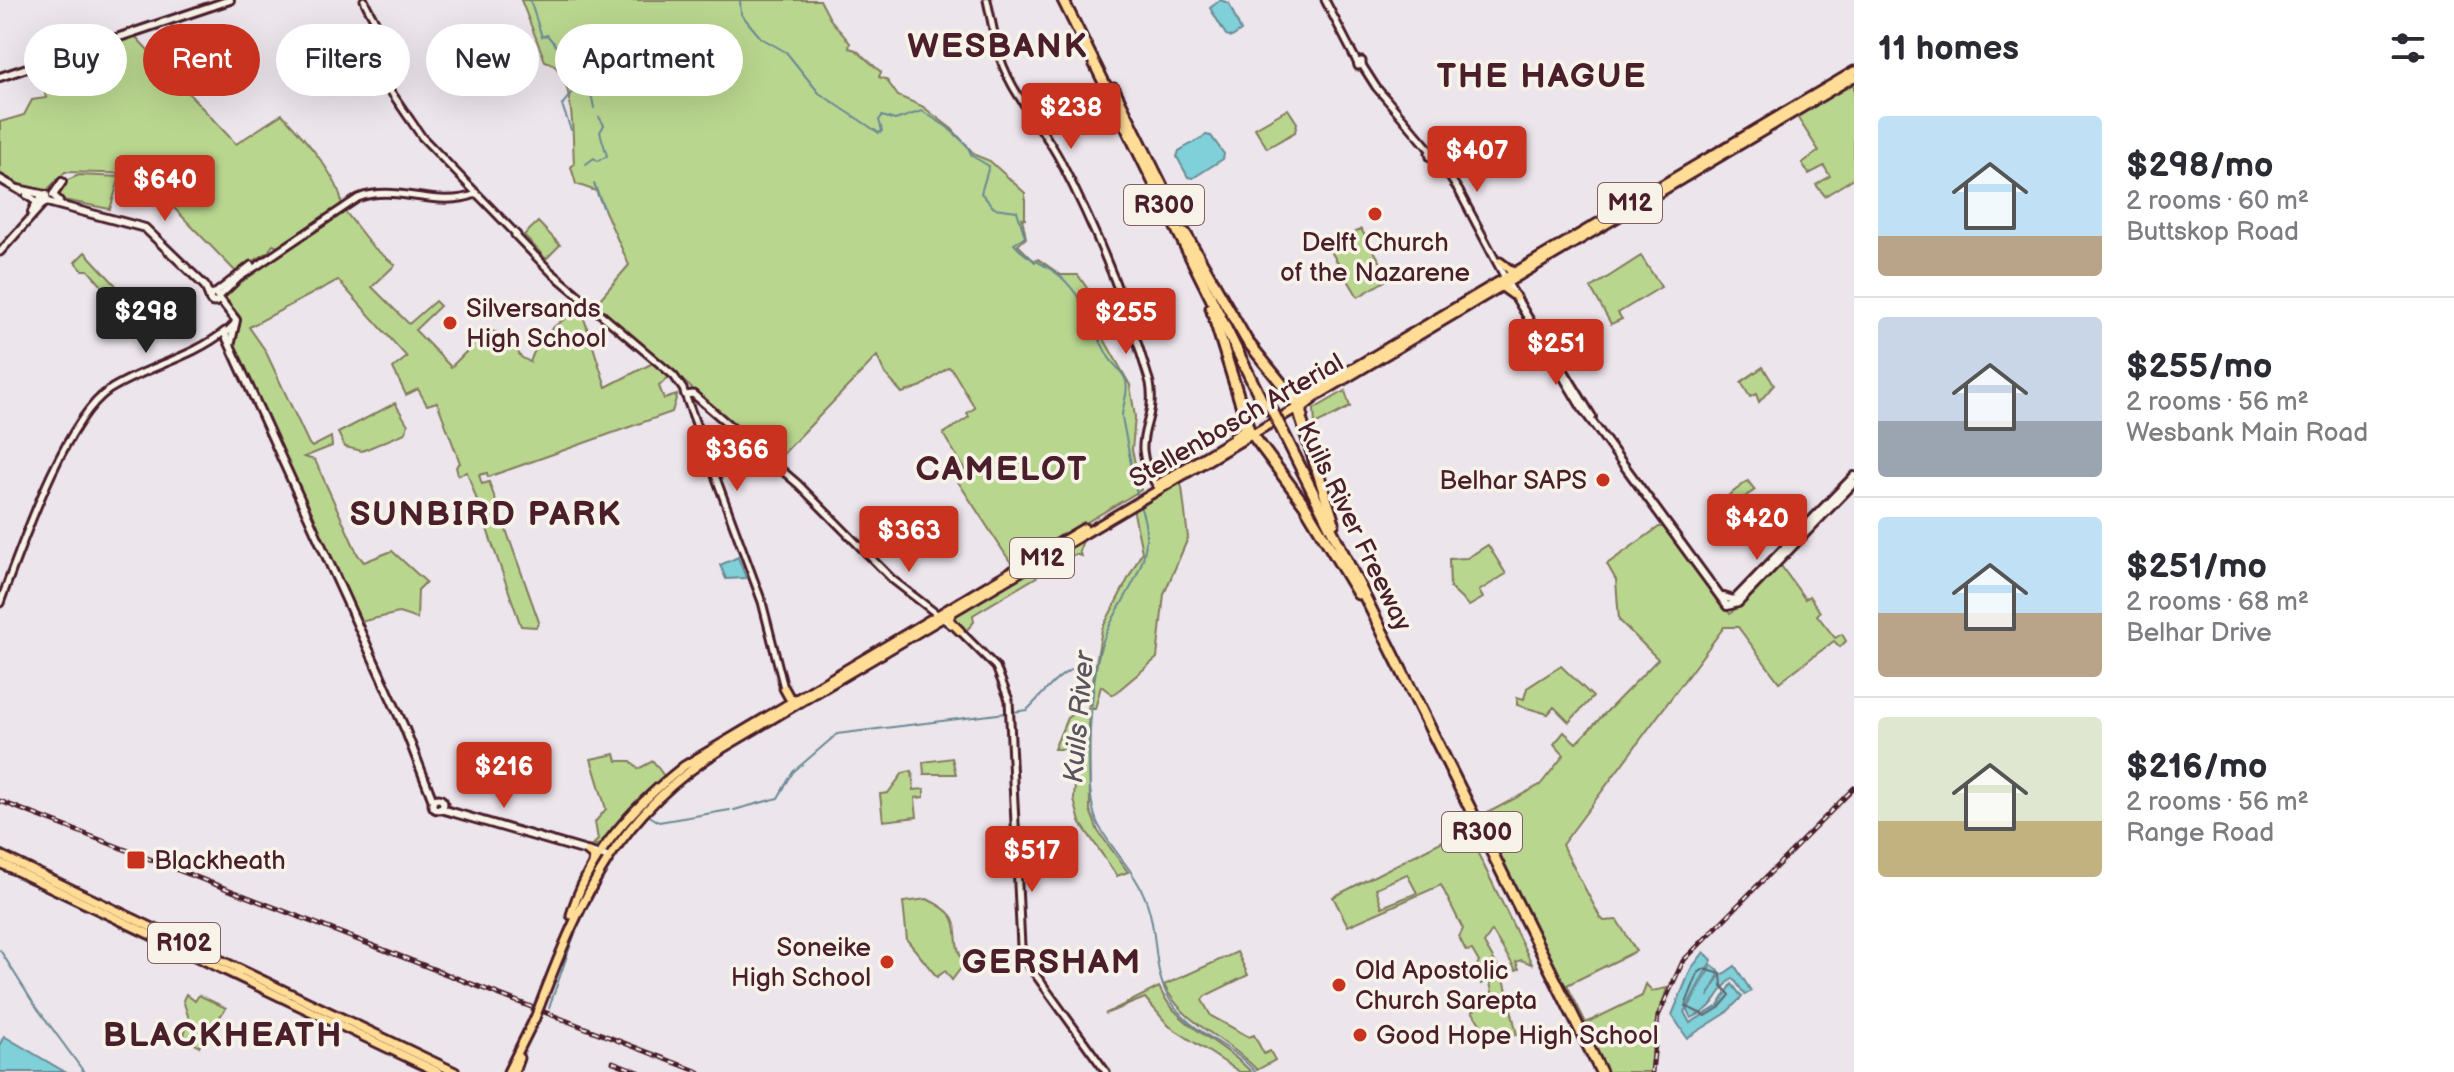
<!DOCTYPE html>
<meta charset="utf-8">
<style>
body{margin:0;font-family:"Balsamiq Sans",sans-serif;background:#f7f7f7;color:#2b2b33;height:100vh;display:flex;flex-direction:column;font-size:30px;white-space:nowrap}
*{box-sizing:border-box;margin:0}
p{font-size:26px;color:#7c7c81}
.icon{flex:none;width:44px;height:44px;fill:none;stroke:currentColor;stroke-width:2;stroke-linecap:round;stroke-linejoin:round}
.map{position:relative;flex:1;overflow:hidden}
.side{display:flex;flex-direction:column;background:#fff;width:600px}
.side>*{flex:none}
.top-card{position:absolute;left:24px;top:24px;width:760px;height:72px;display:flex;gap:16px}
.price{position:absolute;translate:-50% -68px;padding:0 18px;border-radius:8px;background:#c8321e;color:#fff;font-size:26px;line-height:52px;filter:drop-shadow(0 2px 4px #0008)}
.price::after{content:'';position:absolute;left:50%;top:48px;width:24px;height:18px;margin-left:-12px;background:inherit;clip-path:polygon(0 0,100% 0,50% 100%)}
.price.current{background:#222;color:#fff}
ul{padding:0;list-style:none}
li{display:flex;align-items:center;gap:24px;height:200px;padding:0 24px}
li+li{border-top:2px solid #e1e1e2}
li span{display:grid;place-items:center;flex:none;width:224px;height:160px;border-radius:8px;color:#555}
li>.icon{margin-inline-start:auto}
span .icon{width:96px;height:96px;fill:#fffc;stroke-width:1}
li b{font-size:34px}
h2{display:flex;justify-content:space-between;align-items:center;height:96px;padding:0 24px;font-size:34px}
.pill{padding:0 28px;border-radius:36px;background:#fff;box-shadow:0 8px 32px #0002;font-size:28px;line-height:72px}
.pill.current{background:#c8321e;color:#fff}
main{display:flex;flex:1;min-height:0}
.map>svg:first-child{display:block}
.green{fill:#b9d68f;stroke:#827a5d;stroke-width:2;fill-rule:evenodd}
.water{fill:#7fd0d8;stroke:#6a8993;stroke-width:2}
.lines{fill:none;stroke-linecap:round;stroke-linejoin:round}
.shore{stroke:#5f6670;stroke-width:2}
.stream{stroke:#6a8993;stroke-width:2}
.tertiary-casing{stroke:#4a1f2b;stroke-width:11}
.secondary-casing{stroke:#4a1f2b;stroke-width:12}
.primary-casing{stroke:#4a1f2b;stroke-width:13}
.motorway-casing{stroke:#4a1f2b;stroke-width:15}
.tertiary{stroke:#f7f3e8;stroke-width:5}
.secondary{stroke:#f7f3e8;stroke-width:6}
.primary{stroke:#ffdd96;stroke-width:7}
.motorway{stroke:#ffdd96;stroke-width:9}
.rail-casing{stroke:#4a1f2b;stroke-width:5}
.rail{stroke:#f7f3e8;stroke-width:2;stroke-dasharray:6;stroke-linecap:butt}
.primary-bridge-casing{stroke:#4a1f2b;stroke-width:13;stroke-linecap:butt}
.motorway-bridge-casing{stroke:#4a1f2b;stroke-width:15;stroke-linecap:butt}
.primary-bridge{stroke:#ffdd96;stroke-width:7}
.motorway-bridge{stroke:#ffdd96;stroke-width:9}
.poi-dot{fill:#c8321e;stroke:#f7f3e8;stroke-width:3}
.labels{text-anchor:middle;stroke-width:7;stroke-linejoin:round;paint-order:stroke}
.shield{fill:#f7f3e8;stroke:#7e5f64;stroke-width:2}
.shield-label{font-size:24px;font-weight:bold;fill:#4a1f2b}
.poi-label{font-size:26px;fill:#4a1f2b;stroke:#f7f3e8;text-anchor:start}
.street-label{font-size:26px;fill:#4a1f2b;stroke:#f7f3e8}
.water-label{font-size:28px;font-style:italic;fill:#5a545f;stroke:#f7f3e8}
.district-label{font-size:34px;font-weight:bold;letter-spacing:2px;fill:#4a1f2b;stroke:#f7f3e8}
</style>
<main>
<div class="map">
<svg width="1854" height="1072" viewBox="0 0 1854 1072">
<rect width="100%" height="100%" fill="#ece5ec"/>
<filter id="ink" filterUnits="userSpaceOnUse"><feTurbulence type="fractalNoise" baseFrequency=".0125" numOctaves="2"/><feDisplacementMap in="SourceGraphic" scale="16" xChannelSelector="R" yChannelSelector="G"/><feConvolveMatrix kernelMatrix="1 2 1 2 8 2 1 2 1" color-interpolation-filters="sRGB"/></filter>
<g filter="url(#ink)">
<g class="green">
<path d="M 521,0 L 820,0 L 830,19 L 850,43 L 849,48 L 856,50 L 881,72 L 879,77 L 886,79 L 898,96 L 922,106 L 952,129 L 975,155 L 990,161 L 1025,193 L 1025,219 L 1022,218 L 1026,238 L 1018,245 L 1035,262 L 1038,259 L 1061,275 L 1078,275 L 1093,297 L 1089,308 L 1100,305 L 1101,310 L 1091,316 L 1130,385 L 1135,417 L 1132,450 L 1141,490 L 1013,566 L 955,477 L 965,469 L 943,434 L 969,417 L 967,413 L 975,408 L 953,371 L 949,367 L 922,386 L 902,393 L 885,374 L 877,356 L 783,454 L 778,449 L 770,457 L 604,311 L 594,306 L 629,265 L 596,191 L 576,184 L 571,167 L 574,164 C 572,137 576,68 545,61 Z"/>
<path d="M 133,34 L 236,144 L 282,114 C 298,131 347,185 341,208 L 280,248 L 273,245 L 268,252 L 236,272 L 141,174 L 65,172 L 45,192 L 21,187 L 0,177 L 0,122 L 24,115 L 32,100 L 46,98 L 39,66 Z"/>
<polygon points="1854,80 1854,178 1825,196 1816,185 1830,176 1824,166 1809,174 1802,163 1819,151 1796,115"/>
<polygon points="1288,109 1297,123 1295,132 1267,148 1255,128"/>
<polygon points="79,175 120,177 110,209 58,199 56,192 65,181"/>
<path d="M 344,210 L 372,246 L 395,265 L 372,287 L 409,324 L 435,301 L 440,306 L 415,330 L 451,367 L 488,330 L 508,336 L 521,357 L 530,362 C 538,337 558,321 581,309 L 606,387 L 653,363 L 669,377 L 659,386 L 664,399 L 677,395 L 672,412 L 488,477 L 487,473 L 479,475 L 482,484 L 489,482 L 539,622 L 536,627 L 521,626 L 467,472 L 458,475 L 456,467 L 460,463 L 437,402 L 427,405 L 418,389 L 406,395 L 393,368 L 407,357 L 338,280 L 249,327 L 265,350 L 309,444 L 312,447 L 331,437 L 332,446 L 304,457 L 315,460 L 358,555 L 364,562 L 392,551 L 426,582 L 418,590 L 417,619 L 399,613 L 364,621 L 357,617 L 233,343 L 241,320 L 221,298 L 237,282 Z"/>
<polygon points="538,222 560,245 546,259 524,235"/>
<polygon points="1361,229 1390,278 1358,297 1329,248"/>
<polygon points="85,252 122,292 114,300 88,270 82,270 75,262"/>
<polygon points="1641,256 1661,287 1618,313 1622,319 1611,324 1591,288"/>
<polygon points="1763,367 1774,385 1759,402 1756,394 1750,397 1741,382"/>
<polygon points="1345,391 1350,407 1315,425 1314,409"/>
<polygon points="395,403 408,425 405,433 362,451 345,447 338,433"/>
<polygon points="1178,481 1182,487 1188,538 1164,594 1157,658 1113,695 1101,686 1095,709 1088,709 1102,629 1142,552 1133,508"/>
<polygon points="1748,481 1755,490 1725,510 1721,501"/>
<polygon points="1659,527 1665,527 1730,614 1779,563 1805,599 1809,596 1820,612 1817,615 1835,638 1842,634 1846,641 1840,647 1834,641 1779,682 1738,627 1724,627 1562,845 1600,917 1604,921 1617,920 1636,951 1567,985 1586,1023 1642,996 1646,984 1652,991 1667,988 1654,1028 1651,1072 1604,1072 1478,818 1540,785 1564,755 1554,744 1564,732 1576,743 1658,659 1619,620 1616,580 1607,564"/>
<polygon points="1085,536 1079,551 1081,556 1075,554 973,615 974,622 965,632 952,621 951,616"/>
<polygon points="1488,545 1506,574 1479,591 1483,598 1469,606 1450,588 1449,559 1467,558"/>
<polygon points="1561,666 1593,697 1569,722 1554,707 1548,714 1517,705 1517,697 1524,699 1527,688"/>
<polygon points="1076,712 1089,712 1090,810 1098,831 1128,872 1117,876 1080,822 1074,800 1077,749 1054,749 1067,718"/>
<polygon points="615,754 617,761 631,761 638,769 653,761 664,776 635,803 602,844 591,846 598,840 595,822 606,809 591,759"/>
<polygon points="952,758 956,774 924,774 923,762"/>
<polygon points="912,771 914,790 924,789 924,797 915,798 917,817 883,821 880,794 888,793 903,773"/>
<path d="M 1466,829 L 1532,964 L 1521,960 L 1516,962 L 1519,969 L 1516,970 L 1492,931 L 1484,943 L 1503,976 L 1481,984 L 1474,969 L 1479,962 L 1472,950 L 1466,951 L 1459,937 L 1463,929 L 1441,885 L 1348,926 L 1333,897 ZM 1407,874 L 1417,893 L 1382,907 L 1376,888 Z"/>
<path d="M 927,899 C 972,920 946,931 964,964 L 952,980 L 945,971 L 937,977 L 907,940 L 903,902 Z"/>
<path d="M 1237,952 L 1248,975 L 1205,996 L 1202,1000 L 1211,1016 L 1249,1037 L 1254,1035 L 1264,1054 L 1270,1051 L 1275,1060 L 1257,1070 C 1228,1038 1183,1025 1164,985 Z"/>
<polygon points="1504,978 1517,1035 1489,1038 1472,1011 1494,1000 1490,983"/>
<path d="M 1159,987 C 1177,1028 1222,1040 1251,1072 L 1240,1072 L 1169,1026 L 1145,998 L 1105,1014 Z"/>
<polygon points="186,994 195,1001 199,995 226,1008 199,1047 184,1035 189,1019 183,1000"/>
</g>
<g class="water">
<polygon points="1220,0 1229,3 1241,31 1232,37 1226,35 1210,8"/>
<polygon points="1206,135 1211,136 1224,154 1223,159 1193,178 1188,177 1177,157 1179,151"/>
<polygon points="738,557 746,578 726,579 720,565"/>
<polygon points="1704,952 1712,960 1684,1012 1690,1023 1718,1006 1732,984 1742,997 1725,1014 1687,1038 1672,1015 1691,969"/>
<path d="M 1712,965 L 1720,972 L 1708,997 L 1718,978 L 1735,966 L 1751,991 L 1745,995 L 1733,978 C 1715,992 1719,1007 1691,1018 L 1687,1010 Z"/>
<polygon points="4,1036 65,1072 0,1072 0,1044"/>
</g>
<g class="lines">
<polygon class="shore" points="1704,969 1721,974 1722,986 1730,995 1719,1008 1706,1016 1685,1006 1698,973"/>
<g class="stream">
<polyline points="530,0 542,37 547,35 558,48"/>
<path d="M 740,0 L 741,14 L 761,38 L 786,52 L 819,93 L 879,133 L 882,131 L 879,120 L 882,116 L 895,120 L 922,111 L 947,127 L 967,145 L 972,156 L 989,166 L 981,193 L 994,208 L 1017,211 L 1025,237 L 1014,244 C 1027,260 1045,263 1060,276 C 1086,299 1092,328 1108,356 C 1113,365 1123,371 1126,381 C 1129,396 1122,404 1122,417 L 1138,500"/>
<polyline points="567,61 592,98 594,108"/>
<polyline points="571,130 562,105 575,88 572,73"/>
<polyline points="586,164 594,158 598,161 607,156 600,132 604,125 599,117"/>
<polyline points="594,184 604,208"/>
<path d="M 1140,506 C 1165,569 1107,603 1097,663 C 1091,699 1082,796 1099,826 C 1114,853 1137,873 1147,903 C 1160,939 1150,975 1175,1007 C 1195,1035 1233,1045 1255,1072"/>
<path d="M 1013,712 L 1027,710 C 1045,693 1064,663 1092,666"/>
<polyline points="734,810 778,798 793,772 837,734 1006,713"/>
<polyline points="621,847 648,815 659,822 730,810"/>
<polyline points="0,869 105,919"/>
<polyline points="115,924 174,952"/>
<polyline points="0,950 32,1001 84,1072"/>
<polyline points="549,1008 580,918"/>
</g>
<g class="tertiary-casing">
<g id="tertiary">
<path d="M 364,0 C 377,29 390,33 372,66"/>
<polyline points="987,0 996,43"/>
<polyline points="1325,0 1357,62"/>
<path d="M 997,47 C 1008,92 1039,120 1060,160 C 1097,231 1127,306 1150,383 C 1158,428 1126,436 1156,485"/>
<polygon points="1362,61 1362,65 1358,66 1357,62"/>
<polyline points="1362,65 1376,87 1431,151"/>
<polygon points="372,66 376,68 374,72 370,70"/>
<polyline points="376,70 422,137 517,235"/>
<polygon points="1433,151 1434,155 1430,157 1429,153"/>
<polyline points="1434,154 1459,191 1505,278"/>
<polyline points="515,235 551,272 674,376 683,389 762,602 784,688"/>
<polyline points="0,252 44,203"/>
<polyline points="214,294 251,265"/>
<path d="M 219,297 L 239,278 L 358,198 C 396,183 437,210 476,194"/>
<polyline points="685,395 693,394 798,484 893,580 951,625"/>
<path d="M 0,603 C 20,550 64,420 109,390 C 145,367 192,358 225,331"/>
<polyline points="959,630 996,667 1009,700 1021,946 1030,967 1106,1072"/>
</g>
</g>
<g class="secondary-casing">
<g id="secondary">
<polyline points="0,77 230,0"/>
<polyline points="0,179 21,191"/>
<polyline points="18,189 46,195 47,202 41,202 41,196"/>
<polyline points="27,195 37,202 32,212"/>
<polyline points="59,201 53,195 62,182"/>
<polyline points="47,202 145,228 205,286 210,298"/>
<polyline points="1506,281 1582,408 1727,606 1738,603 1854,483"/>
<circle cx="214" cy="298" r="4.5"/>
<polyline points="219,298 236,320 231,342"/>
<polyline points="235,324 225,334 405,729 433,801"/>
<polyline points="1562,368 1592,417"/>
<polyline points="1724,597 1734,600 1854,476"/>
<circle cx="438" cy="804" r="5.5"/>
<polyline points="441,809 607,857"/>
</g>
</g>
<g class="primary-casing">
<g id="primary">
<polyline points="1500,262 1513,272"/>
<polyline points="1502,287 1516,297"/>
<polyline points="1310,400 1854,77"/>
<polyline points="1294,403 1854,71"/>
<polyline points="1157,485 1238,436"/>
<polyline points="951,614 949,620 960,631"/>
<polyline points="784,688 789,697 794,699"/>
<polyline points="588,852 594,857 593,864"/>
<polyline points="0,855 455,1072"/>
<polyline points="0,863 438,1072"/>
<path d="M 571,915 C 588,855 636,804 684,766 L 1084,528"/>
<path d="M 540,1005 C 582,895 618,813 723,748 L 1300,406"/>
<polyline points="508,1072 535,1018"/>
<polyline points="514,1072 519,1058"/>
</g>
</g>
<g class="motorway-casing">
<g id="motorway">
<polyline points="1063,0 1266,409"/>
<polyline points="1114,89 1162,186"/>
<polyline points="1185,233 1247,341 1295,400 1334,523"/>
<polyline points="1211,308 1249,430 1304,504 1358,594"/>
<polyline points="1302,415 1302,407 1312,399"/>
<polyline points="1280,426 1601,1072"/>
<polyline points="1235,437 1244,430 1245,422"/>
</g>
</g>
<use href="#tertiary" class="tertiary"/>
<use href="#secondary" class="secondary"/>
<use href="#primary" class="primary"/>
<use href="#motorway" class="motorway"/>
<g class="rail-casing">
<g id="rail">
<polyline points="0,801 699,1072"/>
<polyline points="613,1062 639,1072"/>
<polyline points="1652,1072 1658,1016 1683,961 1854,788"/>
</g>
</g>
<use href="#rail" class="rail"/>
<g class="primary-bridge-casing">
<polyline id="primary-bridge" points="535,1018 540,1005"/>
</g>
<g class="motorway-bridge-casing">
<polyline id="motorway-bridge" points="1270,406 1280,426"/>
</g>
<use href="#primary-bridge" class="primary-bridge"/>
<use href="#motorway-bridge" class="motorway-bridge"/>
</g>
</g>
<g class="poi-dot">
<circle cx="1375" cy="214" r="8"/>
<circle cx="450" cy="323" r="8"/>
<circle cx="1603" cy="480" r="8"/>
<rect x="126" y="850" width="20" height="20" rx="4"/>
<circle cx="887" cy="962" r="8"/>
<circle cx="1339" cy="985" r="8"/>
<circle cx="1360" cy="1035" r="8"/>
</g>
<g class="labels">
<g class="shield">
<rect x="1598" y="183" width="64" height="40" rx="6"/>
<rect x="1124" y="185" width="80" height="40" rx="6"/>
<rect x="1010" y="538" width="64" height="40" rx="6"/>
<rect x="1442" y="812" width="80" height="40" rx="6"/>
<rect x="148" y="923" width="72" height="40" rx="6"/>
</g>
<g class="shield-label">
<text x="1630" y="211">M12</text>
<text x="1164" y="213">R300</text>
<text x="1042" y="566">M12</text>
<text x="1482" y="840">R300</text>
<text x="184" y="951">R102</text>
</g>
<g class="poi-label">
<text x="1375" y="251" text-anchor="middle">Delft Church<tspan x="1375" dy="30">of the Nazarene</tspan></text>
<text x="466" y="317">Silversands<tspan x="466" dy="30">High School</tspan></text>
<text x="1587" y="489" text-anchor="end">Belhar SAPS</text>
<text x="154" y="869">Blackheath</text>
<text x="871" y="956" text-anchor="end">Soneike<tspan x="871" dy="30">High School</tspan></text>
<text x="1355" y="979">Old Apostolic<tspan x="1355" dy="30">Church Sarepta</tspan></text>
<text x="1376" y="1044">Good Hope High School</text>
</g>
<g class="street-label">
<text transform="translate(1236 420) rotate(-30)" y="9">Stellenbosch Arterial</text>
<text transform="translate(1355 526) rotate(64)" y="9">Kuils River Freeway</text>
</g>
<g class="water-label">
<text transform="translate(1078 717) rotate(-85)" y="10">Kuils River</text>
</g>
<g class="district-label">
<text x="998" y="57">WESBANK</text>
<text x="1542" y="87">THE HAGUE</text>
<text x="1002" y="480">CAMELOT</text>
<text x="486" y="525">SUNBIRD PARK</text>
<text x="1052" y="973">GERSHAM</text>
<text x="223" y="1046">BLACKHEATH</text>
</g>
</g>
</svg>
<b class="price" style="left:1071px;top:151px">$238</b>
<b class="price" style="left:1477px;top:194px">$407</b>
<b class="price" style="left:165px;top:223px">$640</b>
<b class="price current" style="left:146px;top:355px">$298</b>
<b class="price" style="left:1126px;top:356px">$255</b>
<b class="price" style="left:1556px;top:387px">$251</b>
<b class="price" style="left:737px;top:493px">$366</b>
<b class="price" style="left:1757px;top:562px">$420</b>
<b class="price" style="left:909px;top:574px">$363</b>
<b class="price" style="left:504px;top:810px">$216</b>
<b class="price" style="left:1032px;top:894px">$517</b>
<div class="top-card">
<a class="pill">Buy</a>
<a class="pill current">Rent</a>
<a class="pill">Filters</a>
<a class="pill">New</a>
<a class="pill">Apartment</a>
</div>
</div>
<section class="side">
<h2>11 homes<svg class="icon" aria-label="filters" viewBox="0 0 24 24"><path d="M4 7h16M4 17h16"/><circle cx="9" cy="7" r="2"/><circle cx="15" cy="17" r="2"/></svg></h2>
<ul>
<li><span style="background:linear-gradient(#bfe0f5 75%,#b9a48a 0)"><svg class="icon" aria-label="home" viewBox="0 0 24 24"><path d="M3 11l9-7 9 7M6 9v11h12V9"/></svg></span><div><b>$298/mo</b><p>2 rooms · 60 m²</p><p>Buttskop Road</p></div></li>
<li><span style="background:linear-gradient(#c9d6e8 65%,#9aa5b1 0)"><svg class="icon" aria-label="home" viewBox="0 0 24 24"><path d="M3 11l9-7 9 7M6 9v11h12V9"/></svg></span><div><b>$255/mo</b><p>2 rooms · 56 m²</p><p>Wesbank Main Road</p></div></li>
<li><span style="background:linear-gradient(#bfe0f5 60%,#b9a48a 0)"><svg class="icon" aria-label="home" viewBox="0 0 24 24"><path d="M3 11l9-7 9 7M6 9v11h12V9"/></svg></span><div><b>$251/mo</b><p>2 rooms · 68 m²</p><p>Belhar Drive</p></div></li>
<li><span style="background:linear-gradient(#dfe7d0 65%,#c2b280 0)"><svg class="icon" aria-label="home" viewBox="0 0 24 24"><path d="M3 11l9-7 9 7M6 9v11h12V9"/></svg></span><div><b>$216/mo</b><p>2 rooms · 56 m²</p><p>Range Road</p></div></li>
</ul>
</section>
</main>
